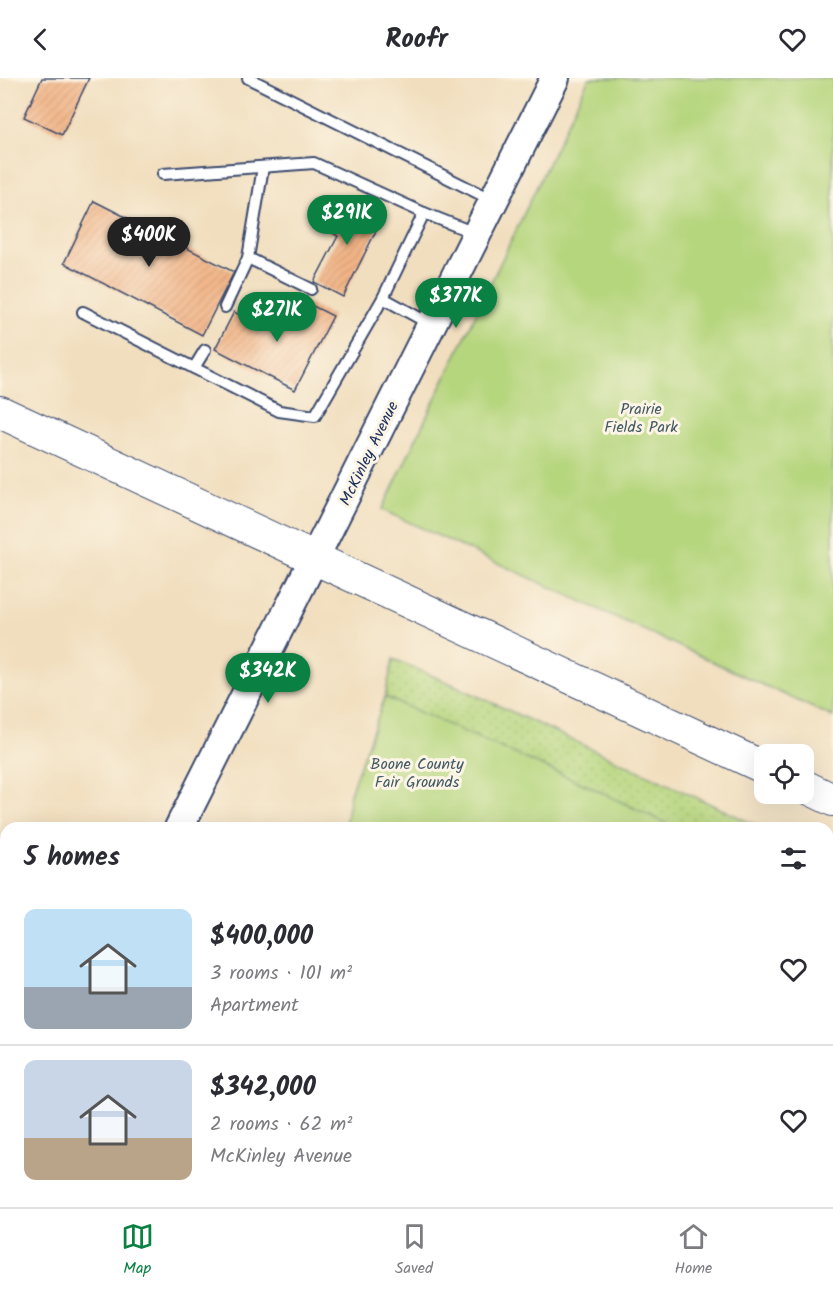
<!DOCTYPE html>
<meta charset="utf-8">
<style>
body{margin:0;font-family:Kalam,sans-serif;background:#f2f2f3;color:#2b2b33;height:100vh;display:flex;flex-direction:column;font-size:22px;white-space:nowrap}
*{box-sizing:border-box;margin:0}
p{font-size:20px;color:#7c7c81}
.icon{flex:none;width:33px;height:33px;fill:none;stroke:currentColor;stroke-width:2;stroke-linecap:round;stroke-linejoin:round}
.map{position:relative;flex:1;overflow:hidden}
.details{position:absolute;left:0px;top:744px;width:834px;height:386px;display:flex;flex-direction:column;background:#fff;border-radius:18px 18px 0 0;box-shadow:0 6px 24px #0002}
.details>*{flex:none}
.fabs{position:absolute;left:754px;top:666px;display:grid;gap:12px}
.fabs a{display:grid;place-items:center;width:60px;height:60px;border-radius:12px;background:#fff;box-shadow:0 6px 24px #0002;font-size:30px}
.price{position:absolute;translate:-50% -51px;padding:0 14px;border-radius:21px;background:#0b8043;color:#fff;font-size:20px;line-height:39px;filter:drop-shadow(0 2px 3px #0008)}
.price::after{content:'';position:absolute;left:50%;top:36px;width:18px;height:14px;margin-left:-9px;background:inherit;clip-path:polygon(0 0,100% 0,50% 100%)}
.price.selected{background:#222;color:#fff}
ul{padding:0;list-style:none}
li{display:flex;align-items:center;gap:18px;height:150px;padding:0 24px}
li+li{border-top:2px solid #e1e1e2}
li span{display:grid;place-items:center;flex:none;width:168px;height:120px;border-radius:12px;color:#555}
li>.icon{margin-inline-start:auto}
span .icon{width:72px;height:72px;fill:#fffc;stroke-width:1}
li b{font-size:26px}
h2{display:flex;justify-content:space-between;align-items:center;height:72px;padding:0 24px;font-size:26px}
header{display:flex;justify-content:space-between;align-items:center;height:78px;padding:0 24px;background:#fff;font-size:27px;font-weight:700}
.tab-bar{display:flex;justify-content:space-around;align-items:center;height:84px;border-top:2px solid #e1e1e2;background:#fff;font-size:16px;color:#7c7c81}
.tab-bar a{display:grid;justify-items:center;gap:3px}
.tab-bar .selected{color:#0b8043}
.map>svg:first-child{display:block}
.grass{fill:url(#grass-dots);stroke:#68826e;stroke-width:1.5}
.park{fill:#b6d67e;stroke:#68826e;stroke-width:1.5}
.building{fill:url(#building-hatch)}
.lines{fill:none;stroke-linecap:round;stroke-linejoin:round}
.lane-casing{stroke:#3b496c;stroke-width:14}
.secondary-casing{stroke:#3b496c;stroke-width:32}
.primary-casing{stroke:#3b496c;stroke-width:34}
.lane{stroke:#fff;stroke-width:10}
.secondary{stroke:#fff;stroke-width:28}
.primary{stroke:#fff;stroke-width:32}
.labels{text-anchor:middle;stroke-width:6;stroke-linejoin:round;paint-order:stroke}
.park-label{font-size:16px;fill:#425966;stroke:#fcf5e5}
.street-label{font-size:16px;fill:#1b2f5e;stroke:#fcf5e5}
</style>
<header><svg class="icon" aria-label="back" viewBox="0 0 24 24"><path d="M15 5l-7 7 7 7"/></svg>Roofr<svg class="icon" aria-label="heart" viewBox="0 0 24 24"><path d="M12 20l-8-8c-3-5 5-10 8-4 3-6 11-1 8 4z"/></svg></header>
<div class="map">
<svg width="833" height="1129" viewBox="0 0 833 1129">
<defs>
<pattern id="grass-dots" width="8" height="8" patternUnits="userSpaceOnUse" patternTransform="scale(1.5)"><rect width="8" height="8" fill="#b6d67e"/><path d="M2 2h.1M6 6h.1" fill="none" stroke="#9cb86f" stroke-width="1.8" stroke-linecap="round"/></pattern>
<pattern id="building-hatch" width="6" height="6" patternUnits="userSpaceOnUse" patternTransform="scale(1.5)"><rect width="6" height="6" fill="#f2b486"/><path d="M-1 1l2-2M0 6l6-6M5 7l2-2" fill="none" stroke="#cf9b76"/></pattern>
</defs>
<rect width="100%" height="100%" fill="#fcf5e5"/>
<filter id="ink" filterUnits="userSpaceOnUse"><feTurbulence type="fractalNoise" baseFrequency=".0167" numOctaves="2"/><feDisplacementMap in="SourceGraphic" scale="12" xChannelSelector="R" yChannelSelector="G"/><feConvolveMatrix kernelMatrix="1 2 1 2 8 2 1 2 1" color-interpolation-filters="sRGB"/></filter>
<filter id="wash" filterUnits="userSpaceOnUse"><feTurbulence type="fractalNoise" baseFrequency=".008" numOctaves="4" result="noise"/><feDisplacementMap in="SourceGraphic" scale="24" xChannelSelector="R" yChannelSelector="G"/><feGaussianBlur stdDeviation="1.35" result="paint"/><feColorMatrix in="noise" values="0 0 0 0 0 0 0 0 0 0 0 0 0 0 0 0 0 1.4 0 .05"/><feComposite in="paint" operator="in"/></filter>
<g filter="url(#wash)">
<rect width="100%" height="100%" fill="#f1debe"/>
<g class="grass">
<polygon points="393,581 454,607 762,750 658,750 385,619"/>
<polygon points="828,781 833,783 833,834 828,831"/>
</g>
<g class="park">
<polygon points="589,0 833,0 833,639 382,432"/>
<polygon points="385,619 588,708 676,750 345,750 350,715"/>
<polygon points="828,824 833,826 833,1129 295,1129 296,1124 828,1124"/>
</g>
<g id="blocks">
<g class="building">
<polygon points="42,0 89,0 62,57 24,39"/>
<polygon points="94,123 234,194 202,257 64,185"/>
<polygon points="354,124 383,139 343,219 314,204 338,158 322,149 332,130 347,138"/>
<polygon points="297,220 333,238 295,312 215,271 234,234 279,256"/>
</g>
</g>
</g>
<g filter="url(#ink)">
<use href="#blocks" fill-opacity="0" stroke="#3b496c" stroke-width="1.5"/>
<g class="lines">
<g class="lane-casing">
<g id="lane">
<polyline points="248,0 492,122"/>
<polyline points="163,96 314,85 424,135 383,220"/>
<polyline points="424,135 477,156"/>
<polyline points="248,180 311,211"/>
<polyline points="225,229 248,180 263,89"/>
<polyline points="83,234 279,333 315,338 383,220 432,247"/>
<polyline points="194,290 205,272"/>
<polyline points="828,998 833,985"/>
<polyline points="507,1124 512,1129"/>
<polyline points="589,1124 600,1129"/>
<polyline points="334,1129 335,1124"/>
<polyline points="775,1129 778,1124"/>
</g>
</g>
<g class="secondary-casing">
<g id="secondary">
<polyline points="179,750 555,0"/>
<polyline points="0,1113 6,1101"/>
</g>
</g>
<g class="primary-casing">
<g id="primary">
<polyline points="0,334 765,690"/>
<polyline points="804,708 833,722"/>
</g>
</g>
<use href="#lane" class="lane"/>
<use href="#secondary" class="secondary"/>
<use href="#primary" class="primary"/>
</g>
</g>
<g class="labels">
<g class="park-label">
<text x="641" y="336">Prairie<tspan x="641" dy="18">Fields Park</tspan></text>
<text x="417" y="691">Boone County<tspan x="417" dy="18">Fair Grounds</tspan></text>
</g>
<g class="street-label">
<text transform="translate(368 375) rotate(-64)" y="6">McKinley Avenue</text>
</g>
</g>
</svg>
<div class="fabs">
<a><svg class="icon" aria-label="locate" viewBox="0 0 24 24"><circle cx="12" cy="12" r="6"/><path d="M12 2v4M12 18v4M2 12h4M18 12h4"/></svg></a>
</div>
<b class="price" style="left:347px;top:168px">$291K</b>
<b class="price selected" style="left:149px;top:190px">$400K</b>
<b class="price" style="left:456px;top:251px">$377K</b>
<b class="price" style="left:277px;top:265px">$271K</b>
<b class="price" style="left:268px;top:626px">$342K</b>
<section class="details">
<h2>5 homes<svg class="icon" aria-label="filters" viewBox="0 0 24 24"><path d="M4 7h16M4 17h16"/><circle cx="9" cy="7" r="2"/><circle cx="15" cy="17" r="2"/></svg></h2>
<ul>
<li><span style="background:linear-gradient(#bfe0f5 65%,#9aa5b1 0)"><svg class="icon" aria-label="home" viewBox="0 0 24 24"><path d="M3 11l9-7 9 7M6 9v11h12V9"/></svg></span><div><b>$400,000</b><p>3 rooms · 101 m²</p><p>Apartment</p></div><svg class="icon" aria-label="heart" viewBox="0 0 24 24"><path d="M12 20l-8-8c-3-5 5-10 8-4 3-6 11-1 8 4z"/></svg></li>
<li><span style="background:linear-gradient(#c9d6e8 65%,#b9a48a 0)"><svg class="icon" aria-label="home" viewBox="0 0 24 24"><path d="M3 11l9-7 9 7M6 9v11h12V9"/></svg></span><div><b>$342,000</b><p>2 rooms · 62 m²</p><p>McKinley Avenue</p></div><svg class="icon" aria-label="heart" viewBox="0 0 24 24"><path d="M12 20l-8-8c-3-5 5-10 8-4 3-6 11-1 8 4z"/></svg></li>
</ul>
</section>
</div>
<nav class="tab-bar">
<a class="selected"><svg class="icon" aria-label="map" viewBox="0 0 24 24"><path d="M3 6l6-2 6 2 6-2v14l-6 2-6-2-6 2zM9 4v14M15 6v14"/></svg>Map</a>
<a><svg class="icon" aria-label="saved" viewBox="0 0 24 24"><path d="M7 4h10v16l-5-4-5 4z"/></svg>Saved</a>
<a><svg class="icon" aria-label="home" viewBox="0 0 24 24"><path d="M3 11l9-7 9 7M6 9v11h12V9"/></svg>Home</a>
</nav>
